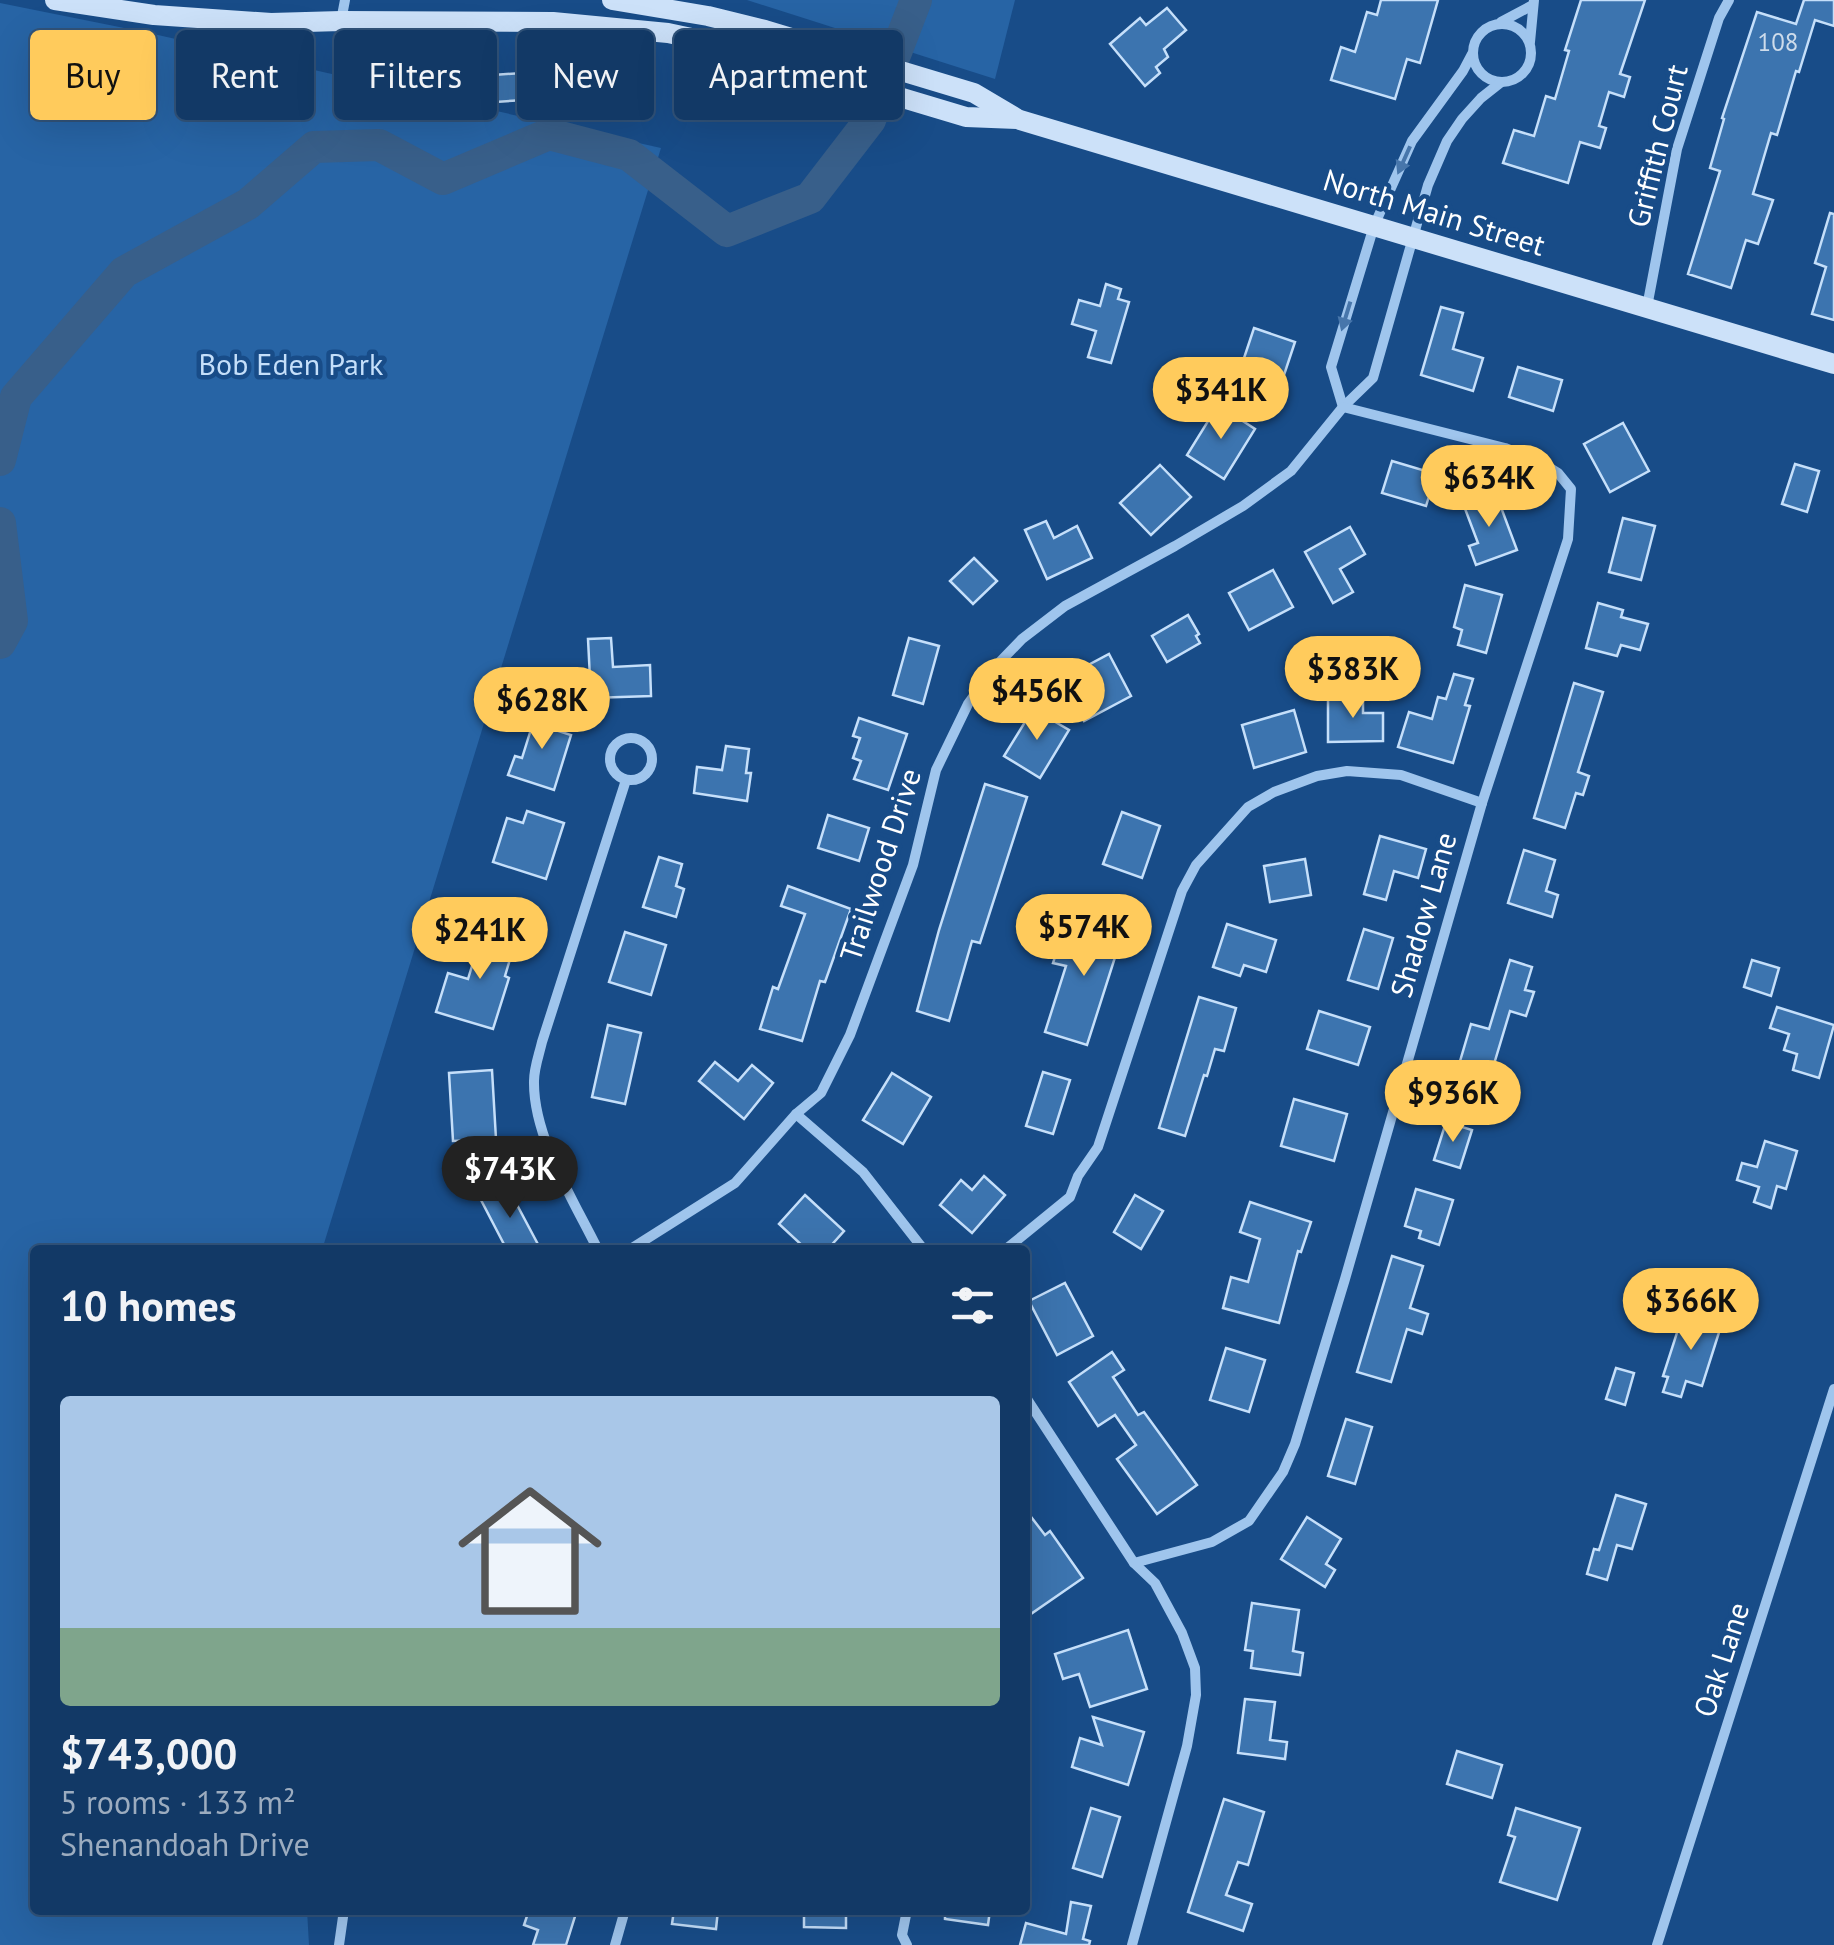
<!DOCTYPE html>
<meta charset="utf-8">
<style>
body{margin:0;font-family:"PT Sans",sans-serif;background:#1b406c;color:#f1f3f6;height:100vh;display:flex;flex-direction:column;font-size:38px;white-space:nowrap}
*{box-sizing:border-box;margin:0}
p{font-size:32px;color:#9cacbf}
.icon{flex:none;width:55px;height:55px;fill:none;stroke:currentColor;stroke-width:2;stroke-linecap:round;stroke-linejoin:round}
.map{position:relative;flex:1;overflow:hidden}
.side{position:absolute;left:30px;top:1245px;width:1000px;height:670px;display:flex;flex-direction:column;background:#123966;border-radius:10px;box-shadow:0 10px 40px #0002,0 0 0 2px #31537a}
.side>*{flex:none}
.guide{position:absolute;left:30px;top:30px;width:1000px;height:90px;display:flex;gap:20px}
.price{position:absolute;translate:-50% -85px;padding:0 22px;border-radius:35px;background:#ffcb5c;color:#111;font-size:32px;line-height:65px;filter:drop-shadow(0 2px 5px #0008)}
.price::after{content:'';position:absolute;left:50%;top:60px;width:30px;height:22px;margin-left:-15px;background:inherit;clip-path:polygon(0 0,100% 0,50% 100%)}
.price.current{background:#222;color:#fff}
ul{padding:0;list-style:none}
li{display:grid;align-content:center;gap:20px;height:530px;padding:0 30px}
li span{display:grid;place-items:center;height:310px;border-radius:10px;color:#555}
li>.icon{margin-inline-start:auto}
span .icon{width:180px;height:180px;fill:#fffc;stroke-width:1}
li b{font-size:42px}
h2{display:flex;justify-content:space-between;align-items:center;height:120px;padding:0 30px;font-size:42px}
.tag{padding:0 35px;border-radius:10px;background:#123966;box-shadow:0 10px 40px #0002,0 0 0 2px #31537a;font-size:35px;line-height:90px}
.tag.current{background:#ffcb5c;color:#111}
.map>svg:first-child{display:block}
.green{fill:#2764a5}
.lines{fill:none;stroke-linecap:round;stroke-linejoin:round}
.river{stroke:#385f8a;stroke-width:32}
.building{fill:#3c74af;stroke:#c5dffa;stroke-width:2.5}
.street{stroke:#9fc5ed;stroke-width:10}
.secondary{stroke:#cce1f9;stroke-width:20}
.oneway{fill:#4776ab}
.labels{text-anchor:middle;stroke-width:9;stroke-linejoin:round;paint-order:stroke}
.number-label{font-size:25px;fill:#cedceb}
.street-label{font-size:30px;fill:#fff;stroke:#184c88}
.park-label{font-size:30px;fill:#c5dffa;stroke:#184c88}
</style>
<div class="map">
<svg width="1834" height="1945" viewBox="0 0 1834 1945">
<rect width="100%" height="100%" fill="#184c88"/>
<g class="green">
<polygon points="747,0 1015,0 995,79"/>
<polygon points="0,3 149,33 661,148 322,1250 35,1250 35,1910 307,1910 309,1945 0,1945"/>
</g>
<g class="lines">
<g class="river">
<polyline points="0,460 16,397 124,272 248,204 314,147 379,145 443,179 549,134 629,155 727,231 810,198 870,120 916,0"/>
<polyline points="0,523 12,621 0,643"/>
</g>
</g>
<g class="building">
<polygon points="1381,0 1438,0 1420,63 1407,59 1395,99 1331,80 1341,47 1355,52 1367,12 1377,15"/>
<polygon points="1581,0 1645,0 1620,74 1630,77 1624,97 1609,92 1599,126 1606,128 1600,148 1580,142 1568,183 1503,163 1514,130 1534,136 1546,96 1555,99 1569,51 1565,50"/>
<polygon points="1804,0 1834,0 1834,26 1815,20 1799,72 1796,71 1777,135 1771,133 1753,194 1773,200 1758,244 1746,240 1731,288 1688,274 1720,171 1710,168 1724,119 1722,118 1757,12 1796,24"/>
<polygon points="1167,8 1186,30 1164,49 1168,57 1156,67 1160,73 1145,86 1110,44 1140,18 1146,25"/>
<polygon points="522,73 524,100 481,103 480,76"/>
<polygon points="1830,213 1834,214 1834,320 1812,314 1826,267 1815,263"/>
<polygon points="1106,284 1121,289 1118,299 1129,302 1111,363 1088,357 1096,331 1072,324 1079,300 1100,306"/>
<polygon points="1441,307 1463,313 1453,349 1483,358 1473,391 1421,375"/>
<polygon points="1254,328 1295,342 1276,399 1235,385"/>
<polygon points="1518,367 1562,380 1553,411 1509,397"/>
<polygon points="1218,405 1255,429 1224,479 1187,455"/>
<polygon points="1623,423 1649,471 1610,492 1584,444"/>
<polygon points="1392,461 1436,474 1426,506 1382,493"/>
<polygon points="1795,464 1819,471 1807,512 1782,504"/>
<polygon points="1160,465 1191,497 1151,535 1120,503"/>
<polygon points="1496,494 1517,550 1476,565 1469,546 1478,543 1464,506"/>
<polygon points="1623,518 1655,526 1641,580 1609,572"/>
<polygon points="1046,521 1054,538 1077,526 1092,558 1047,579 1025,530"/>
<polygon points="1350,527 1365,554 1340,569 1353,592 1333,603 1305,552"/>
<polygon points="974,558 997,581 973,604 950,581"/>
<polygon points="1273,570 1293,607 1249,630 1229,593"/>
<polygon points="1465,585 1502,595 1486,653 1458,645 1462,630 1454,627"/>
<polygon points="1598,603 1623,610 1621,617 1648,624 1640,650 1621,645 1617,656 1586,648"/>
<polygon points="1188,615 1199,634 1196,636 1200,643 1167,662 1152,636"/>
<polygon points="611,638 613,667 650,665 651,696 591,698 588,639"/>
<polygon points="909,638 939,646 923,704 893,695"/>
<polygon points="1109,654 1131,696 1084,721 1062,679"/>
<polygon points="1454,674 1473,679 1465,705 1470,706 1453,763 1398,747 1409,712 1432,719 1438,697 1446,699"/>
<polygon points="1574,683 1603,692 1578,772 1589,776 1583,795 1576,793 1565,828 1534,818"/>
<polygon points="1328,696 1363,696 1363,713 1383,713 1383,741 1328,742"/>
<polygon points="538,707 557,713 552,729 571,735 554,790 508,775 515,756 522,758"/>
<polygon points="1033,709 1069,730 1040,778 1004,756"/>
<polygon points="1294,710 1306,752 1254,768 1242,725"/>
<polygon points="859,718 907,734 888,790 854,779 861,761 853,758 860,738 853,736"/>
<polygon points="726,746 749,749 746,773 751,773 747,801 694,793 697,767 722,770"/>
<polygon points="985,784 1027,797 980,943 972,941 949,1021 917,1011 939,930"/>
<polygon points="527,811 564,823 546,879 493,862 507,818 523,823"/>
<polygon points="1122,812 1160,826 1142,878 1103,864"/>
<polygon points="828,815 869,828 859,861 818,848"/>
<polygon points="1380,836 1426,849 1418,878 1394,871 1386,900 1364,894"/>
<polygon points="1524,850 1555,860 1546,891 1558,895 1552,917 1508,903"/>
<polygon points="659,857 682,864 676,886 684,889 676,917 643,907"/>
<polygon points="1305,859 1311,895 1270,902 1264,866"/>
<polygon points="788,886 851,909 825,982 820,981 802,1041 760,1029 773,987 778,989 805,914 781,906"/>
<polygon points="1087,915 1125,926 1087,1045 1045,1032 1066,966 1053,963 1060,941 1078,946"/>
<polygon points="1227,924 1276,940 1266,972 1244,965 1240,976 1213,967"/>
<polygon points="475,927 516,939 505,976 509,978 493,1029 436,1012 448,973 468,979 479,943 471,940"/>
<polygon points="1364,929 1393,938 1378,989 1348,980"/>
<polygon points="625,932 666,945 651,995 609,982"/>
<polygon points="1510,960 1532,967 1525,990 1534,992 1526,1016 1510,1011 1485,1094 1453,1085 1471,1024 1489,1029"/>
<polygon points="1752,960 1779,968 1771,996 1744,987"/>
<polygon points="1199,997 1236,1008 1224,1051 1215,1049 1207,1076 1204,1075 1185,1136 1159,1128"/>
<polygon points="1777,1007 1834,1025 1819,1078 1793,1070 1797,1054 1784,1050 1789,1034 1770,1028"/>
<polygon points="1319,1011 1370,1027 1358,1065 1307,1049"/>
<polygon points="608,1025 641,1033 625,1104 592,1097"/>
<polygon points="715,1062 738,1081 752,1065 773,1083 744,1119 699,1081"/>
<polygon points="492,1070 496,1139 453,1141 449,1073"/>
<polygon points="1043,1072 1070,1080 1053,1134 1026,1126"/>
<polygon points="892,1073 931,1097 903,1144 863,1120"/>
<polygon points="1294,1099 1347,1114 1334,1161 1281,1146"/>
<polygon points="1446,1122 1472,1130 1460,1168 1434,1160"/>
<polygon points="1765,1141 1797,1151 1786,1189 1777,1186 1771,1208 1754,1202 1759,1187 1737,1180 1742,1163 1757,1167"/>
<polygon points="984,1176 1005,1195 972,1233 940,1205 961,1180 972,1190"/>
<polygon points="507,1186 541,1250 507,1250 481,1200"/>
<polygon points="1416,1189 1453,1200 1439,1245 1419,1238 1421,1231 1405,1226"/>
<polygon points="805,1195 844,1231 827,1250 807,1250 779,1224"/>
<polygon points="1135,1195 1163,1211 1141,1249 1114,1232"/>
<polygon points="1250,1202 1311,1222 1301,1252 1298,1251 1279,1323 1223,1308 1231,1277 1248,1282 1260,1239 1240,1232"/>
<polygon points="1392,1256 1423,1266 1410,1308 1428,1314 1422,1334 1407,1329 1391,1382 1357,1372"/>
<polygon points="1065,1283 1093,1336 1057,1355 1029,1301"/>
<polygon points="1684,1311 1722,1323 1702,1386 1686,1381 1681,1397 1663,1392 1668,1377 1663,1376"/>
<polygon points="1226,1348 1265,1360 1249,1412 1210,1400"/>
<polygon points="1112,1352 1124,1370 1113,1377 1138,1415 1144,1412 1197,1485 1157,1514 1117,1459 1136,1445 1115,1415 1098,1426 1069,1382"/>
<polygon points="1616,1368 1634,1373 1625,1405 1606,1399"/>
<polygon points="1346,1419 1372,1427 1355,1484 1328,1476"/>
<polygon points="1616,1495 1646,1504 1632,1549 1617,1545 1607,1580 1587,1574 1594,1549 1599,1550"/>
<polygon points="1025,1509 1045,1535 1050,1531 1083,1578 1025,1618"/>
<polygon points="1307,1517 1341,1539 1326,1564 1335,1570 1325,1587 1281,1559"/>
<polygon points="1252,1603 1299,1610 1293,1651 1303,1653 1300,1675 1251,1668 1253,1651 1245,1650"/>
<polygon points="1128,1630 1147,1689 1090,1707 1079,1674 1063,1679 1055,1654"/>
<polygon points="1245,1699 1275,1702 1270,1740 1287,1742 1285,1759 1238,1753"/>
<polygon points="1093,1717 1144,1732 1128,1785 1072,1767 1080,1738 1102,1745"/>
<polygon points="1457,1751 1502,1765 1492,1798 1447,1784"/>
<polygon points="1224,1799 1264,1812 1248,1865 1238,1862 1226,1895 1252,1904 1243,1931 1188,1912"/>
<polygon points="1091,1808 1120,1817 1102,1877 1073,1868"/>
<polygon points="1516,1808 1580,1828 1557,1900 1500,1882 1515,1837 1508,1835"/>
<polygon points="1071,1902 1091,1906 1083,1939 1090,1941 1089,1945 1020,1945 1026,1923 1066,1934"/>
<polygon points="529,1910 577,1910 566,1945 533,1945 538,1930 524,1925"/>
<polygon points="674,1910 718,1910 716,1929 672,1924"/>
<polygon points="804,1910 846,1910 846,1928 804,1927"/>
<polygon points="945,1910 990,1910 988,1925 945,1919"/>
</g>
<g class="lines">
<g class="street">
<polyline points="341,21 345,0"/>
<polyline points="1501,22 1531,6"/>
<circle cx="1502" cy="53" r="29"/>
<polyline points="1530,42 1534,0"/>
<polyline points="1647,307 1677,149 1719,18 1729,0"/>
<polyline points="1343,407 1331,367 1374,226 1412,141 1463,71 1472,54"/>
<circle cx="631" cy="759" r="21"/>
<polyline points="796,1114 863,1172 924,1250"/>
<path d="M 598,1250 C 574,1201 533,1137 534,1081 C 534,1068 539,1055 542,1042 L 626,780"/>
<polyline points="629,1250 735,1183 796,1114 821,1093 850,1035 913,865 936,770 968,704 994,668 1022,639 1065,606 1175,546 1243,506 1291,471 1343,407 1373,378 1428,185 1447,141 1462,119 1481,98 1500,83"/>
<polyline points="1005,1250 1070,1197 1078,1176 1098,1147 1182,891 1196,865 1248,807 1274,792 1317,776 1347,771 1401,775 1482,803"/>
<polyline points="1025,1396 1134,1563 1155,1583 1182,1633 1195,1668 1196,1695 1187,1746 1132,1945"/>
<polyline points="1134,1563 1212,1542 1249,1521 1283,1472 1295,1444 1345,1279 1482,803 1568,539 1571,489 1558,473 1542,463 1505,448 1343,407"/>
<polyline points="907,1910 902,1935 907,1945"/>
<polyline points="339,1945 344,1910"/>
<polyline points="615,1945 625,1910"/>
<polyline points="1657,1945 1834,1389"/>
</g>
<g class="secondary">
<polyline points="55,0 154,15 271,23 341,21 553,22 668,33 729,46 966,117 1017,119 1834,364"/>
<polyline points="612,0 708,16 765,30 974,93 1016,118"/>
</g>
</g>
<defs><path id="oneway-solid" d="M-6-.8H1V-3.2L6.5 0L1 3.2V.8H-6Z" transform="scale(2.5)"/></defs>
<g class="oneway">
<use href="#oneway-solid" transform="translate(1404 160) rotate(114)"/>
<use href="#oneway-solid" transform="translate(1346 316) rotate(107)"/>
</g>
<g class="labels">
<g class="number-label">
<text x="1778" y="51">108</text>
</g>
<g class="street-label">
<text transform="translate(1658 146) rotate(-76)" y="10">Griffith Court</text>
<text transform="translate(1434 213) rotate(17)" y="10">North Main Street</text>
<text transform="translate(881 865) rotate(-72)" y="10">Trailwood Drive</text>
<text transform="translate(1424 915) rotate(-74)" y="10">Shadow Lane</text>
<text transform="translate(1722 1660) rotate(-72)" y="10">Oak Lane</text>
</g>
<g class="park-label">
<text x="291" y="375">Bob Eden Park</text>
</g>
</g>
</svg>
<b class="price" style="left:1221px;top:442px">$341K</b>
<b class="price" style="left:1489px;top:530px">$634K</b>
<b class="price" style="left:1353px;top:721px">$383K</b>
<b class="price" style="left:1037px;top:743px">$456K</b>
<b class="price" style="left:542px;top:752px">$628K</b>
<b class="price" style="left:1084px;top:979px">$574K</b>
<b class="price" style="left:480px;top:982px">$241K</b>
<b class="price" style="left:1453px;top:1145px">$936K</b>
<b class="price current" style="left:510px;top:1221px">$743K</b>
<b class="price" style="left:1691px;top:1353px">$366K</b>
<div class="guide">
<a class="tag current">Buy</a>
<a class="tag">Rent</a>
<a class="tag">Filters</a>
<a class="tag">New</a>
<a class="tag">Apartment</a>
</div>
<section class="side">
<h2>10 homes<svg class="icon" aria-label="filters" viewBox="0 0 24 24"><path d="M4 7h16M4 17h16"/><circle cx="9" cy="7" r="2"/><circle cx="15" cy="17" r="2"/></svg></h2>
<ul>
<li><span style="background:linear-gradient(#a9c7e8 75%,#7fa58c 0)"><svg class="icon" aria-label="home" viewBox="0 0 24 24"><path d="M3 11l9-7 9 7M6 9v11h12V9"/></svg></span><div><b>$743,000</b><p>5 rooms · 133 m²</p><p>Shenandoah Drive</p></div></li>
</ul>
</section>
</div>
